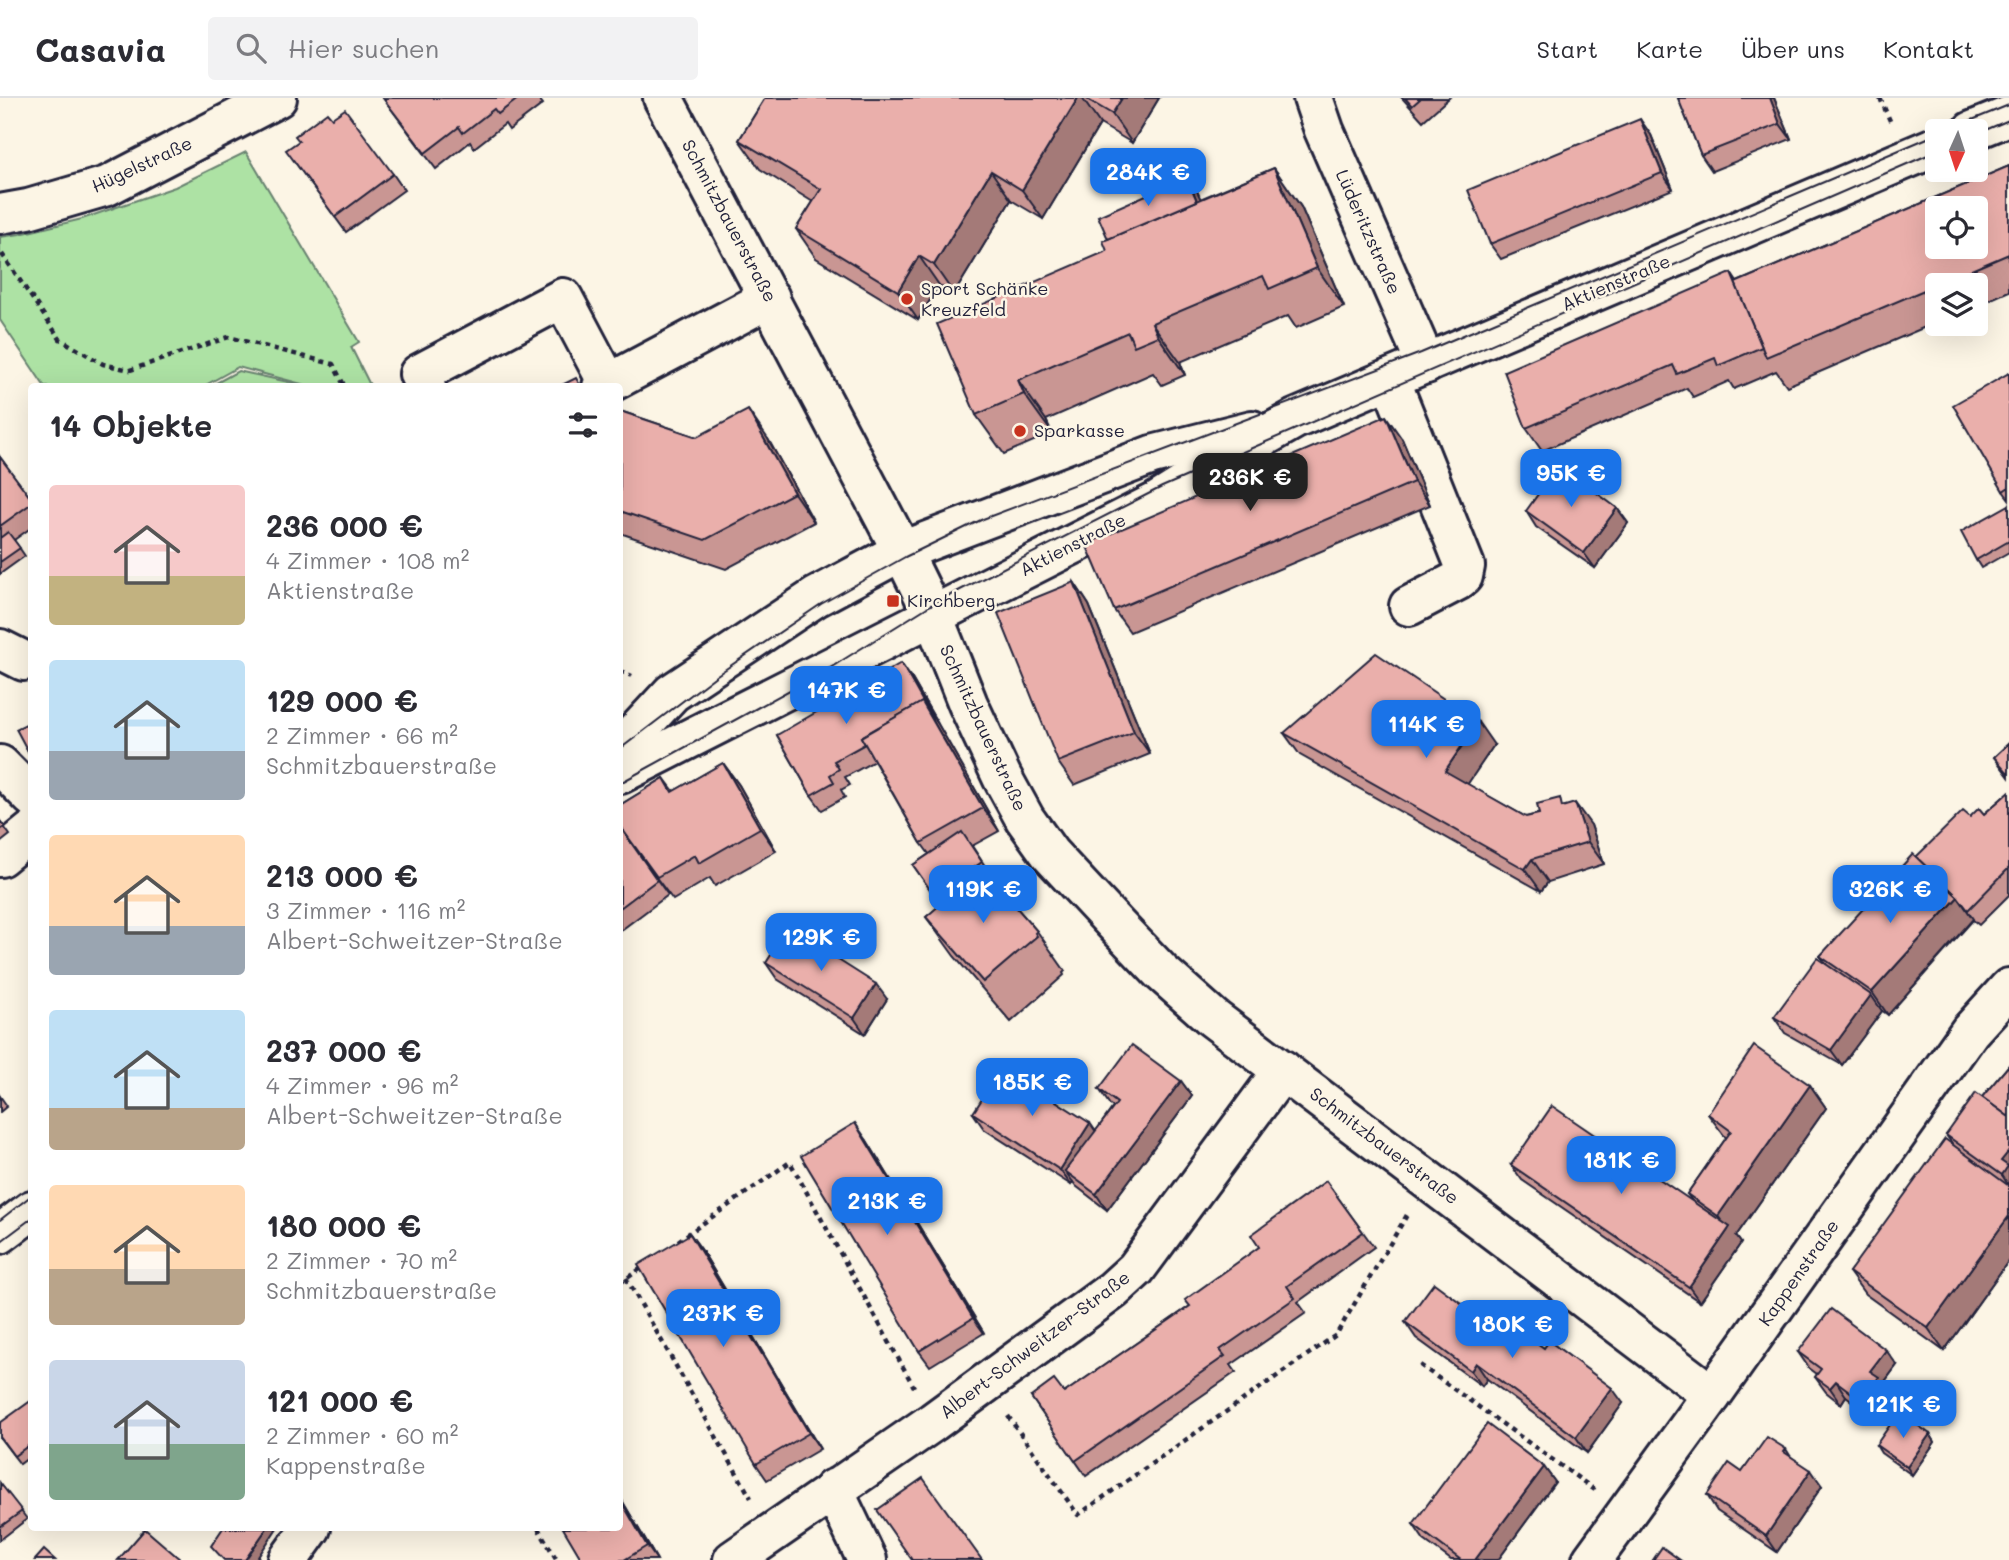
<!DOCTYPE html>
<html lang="de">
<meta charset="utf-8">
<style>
body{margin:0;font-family:Mali,sans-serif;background:#f2f2f3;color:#2b2b33;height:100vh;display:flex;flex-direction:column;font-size:26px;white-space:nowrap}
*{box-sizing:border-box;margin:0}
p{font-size:23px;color:#7c7c81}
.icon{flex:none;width:38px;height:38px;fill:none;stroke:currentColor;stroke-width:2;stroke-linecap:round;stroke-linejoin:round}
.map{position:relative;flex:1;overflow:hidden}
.side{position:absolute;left:28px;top:285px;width:595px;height:1148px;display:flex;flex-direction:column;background:#fff;border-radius:7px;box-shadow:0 7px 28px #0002}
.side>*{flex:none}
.needle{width:46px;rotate:183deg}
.tools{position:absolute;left:1925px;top:21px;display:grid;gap:14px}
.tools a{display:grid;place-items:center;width:63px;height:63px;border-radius:7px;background:#fff;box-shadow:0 7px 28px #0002;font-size:35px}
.price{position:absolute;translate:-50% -60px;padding:0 16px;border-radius:14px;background:#1a73e8;color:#fff;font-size:23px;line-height:46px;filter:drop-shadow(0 2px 4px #0008)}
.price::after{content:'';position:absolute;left:50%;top:42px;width:21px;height:16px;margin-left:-10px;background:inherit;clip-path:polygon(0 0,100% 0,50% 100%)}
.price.active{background:#222;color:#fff}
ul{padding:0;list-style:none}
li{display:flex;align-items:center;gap:21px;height:175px;padding:0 21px}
li span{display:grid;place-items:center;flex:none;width:196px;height:140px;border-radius:7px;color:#555}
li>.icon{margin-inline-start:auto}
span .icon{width:84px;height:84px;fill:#fffc;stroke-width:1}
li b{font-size:30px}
h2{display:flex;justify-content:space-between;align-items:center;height:84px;padding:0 21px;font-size:30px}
header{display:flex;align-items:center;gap:42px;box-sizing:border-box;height:98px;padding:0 35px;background:#fff;border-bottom:2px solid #e1e1e2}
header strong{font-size:33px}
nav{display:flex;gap:38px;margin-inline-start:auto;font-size:24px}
.search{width:490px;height:63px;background:#f2f2f3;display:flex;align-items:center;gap:18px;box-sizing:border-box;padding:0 24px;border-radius:7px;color:#7c7c81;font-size:26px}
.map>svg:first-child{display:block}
.green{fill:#ade2a4;stroke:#688270;stroke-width:2}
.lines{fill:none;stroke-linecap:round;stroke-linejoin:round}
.minor-casing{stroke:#22223b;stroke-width:44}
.major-casing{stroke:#22223b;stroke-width:44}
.path{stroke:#22223b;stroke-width:4.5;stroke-dasharray:5 5;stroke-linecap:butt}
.minor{stroke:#fcf5e5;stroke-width:38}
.major{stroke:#fcf5e5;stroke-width:38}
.tram{stroke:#22223b;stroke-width:2}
.wall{fill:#c99693;stroke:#22223b;stroke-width:2}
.shaded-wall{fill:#a47a78;stroke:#22223b;stroke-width:2}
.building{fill:#eaafab;stroke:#22223b;stroke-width:2;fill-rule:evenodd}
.poi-dot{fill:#c8321e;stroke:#fcf5e5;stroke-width:2.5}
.labels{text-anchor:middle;stroke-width:5;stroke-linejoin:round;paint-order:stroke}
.street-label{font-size:18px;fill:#22223b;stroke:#fcf5e5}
.poi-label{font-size:18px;fill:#22223b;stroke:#fcf5e5;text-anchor:start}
</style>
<header>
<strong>Casavia</strong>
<div class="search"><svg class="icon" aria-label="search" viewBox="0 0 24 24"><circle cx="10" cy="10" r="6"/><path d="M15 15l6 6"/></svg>Hier suchen</div>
<nav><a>Start</a><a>Karte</a><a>Über uns</a><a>Kontakt</a></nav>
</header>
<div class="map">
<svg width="2009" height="1462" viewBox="0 0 2009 1462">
<rect width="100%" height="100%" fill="#fcf5e5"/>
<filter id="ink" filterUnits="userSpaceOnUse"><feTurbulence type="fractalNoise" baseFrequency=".0143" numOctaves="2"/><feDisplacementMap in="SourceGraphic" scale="14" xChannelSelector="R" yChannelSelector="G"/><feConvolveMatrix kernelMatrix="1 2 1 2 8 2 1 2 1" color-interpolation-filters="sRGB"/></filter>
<g filter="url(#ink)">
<g class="green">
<polygon points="246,54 359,244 351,249 371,289 313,289 238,269 202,289 45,289 0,222 0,139 20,136 82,121 175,89"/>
<polygon points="238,273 311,289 209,289"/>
</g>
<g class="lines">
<g class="minor-casing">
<g id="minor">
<polyline points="663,0 902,453 929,508 968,606 1002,679 1025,721 1050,756 1118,829 1161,874 1213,920 1712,1297"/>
<polyline points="1313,0 1324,32 1426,266"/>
<polyline points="0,116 28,111 107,88 277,0"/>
<polyline points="1390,281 1465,468 1463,478 1457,483 1409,508"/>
<polyline points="426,289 419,276 563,200 608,285"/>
<polyline points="602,289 770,200"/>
<polyline points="0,551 24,563"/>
<polyline points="0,667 32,699"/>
<polyline points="0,759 32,733"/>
<polyline points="833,1391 867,1462"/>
<polyline points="288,1462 311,1430"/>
<polyline points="733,1462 933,1324 1113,1192 1136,1171 1283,972"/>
<polyline points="1592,1462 1712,1297 1970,933 2009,890"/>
</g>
</g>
<g class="major-casing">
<g id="major">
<polyline points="1972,33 2009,18"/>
<polyline points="620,651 672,595 816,499 902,453 1152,357 1252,332"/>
<polyline points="620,676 1155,405 1225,361 1295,321 1937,48"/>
<polyline points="0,1136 32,1112"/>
</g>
</g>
<g class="path">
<polyline points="1880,0 1891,25"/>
<polyline points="2,156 60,241 103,266 130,272 229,239 333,266 345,289"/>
<polyline points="620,573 632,578"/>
<polyline points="678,1143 790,1064 914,1289"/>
<polyline points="626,1180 751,1400"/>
<polyline points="620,1185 643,1169"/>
<polyline points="1420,1267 1595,1392"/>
<polyline points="1008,1318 1078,1417 1336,1237 1407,1117"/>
<polyline points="538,1430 557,1462"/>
</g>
<use href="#minor" class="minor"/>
<use href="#major" class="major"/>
<g class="tram">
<polyline points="1945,33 2009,7"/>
<polyline points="1976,36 2009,22"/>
<polyline points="620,651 717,577 821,506 905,459 983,421 1421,255 1937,36"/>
<polyline points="620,685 830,570 929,508 1162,389 1937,53"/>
<polyline points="0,1122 32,1097"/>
<polyline points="0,1144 32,1120"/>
</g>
</g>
<g class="wall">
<polygon points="383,0 538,0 543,6 509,32 505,26 474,50 470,44 436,71"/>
<polygon points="765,0 1159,0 1132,45 1100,26 1043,121 1011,102 954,196 939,187 918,222 816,160 796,131 813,104 760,71 739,42"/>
<polygon points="1402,0 1449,0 1423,23"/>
<polygon points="1678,0 1774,0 1791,41 1712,73 1701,57"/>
<polygon points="1651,37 1673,91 1501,161 1490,146"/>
<polygon points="297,67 393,76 404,92 346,134"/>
<polygon points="2009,68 2009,193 1976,208 1976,187 1937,187 1937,224 1787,288 1776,273 1734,291 1729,283 1693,299 1687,290 1542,353 1526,330 1731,175 1737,184"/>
<polygon points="1274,70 1301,109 1344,209 1296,230 1288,218 1180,264 1185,277 1162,287 1153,275 1046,322 1052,335 1004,356 976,317 1107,153 1198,95 1200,101"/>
<polygon points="2009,275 2009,401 2003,393"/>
<polygon points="620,313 697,339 768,341 814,424 726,471 620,435"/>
<polygon points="1402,341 1430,407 1130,534 1114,512"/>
<polygon points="0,359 32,402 32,429 14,442 25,458 0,476"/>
<polygon points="2009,407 2009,454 1981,470 1976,462"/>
<polygon points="1617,410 1628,425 1595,470 1536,429 1526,413"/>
<polygon points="1074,484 1089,507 1150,656 1074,687 1058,664"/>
<polygon points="912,581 999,733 972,748 993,780 991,781 1037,833 1065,873 1063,875 1064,877 1011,924 954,858 926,819 941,807 913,767 929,756 921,745 874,663 845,679 850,687 841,692 845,699 822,712 811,697 777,637"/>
<polygon points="1284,635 1494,647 1467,686 1526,719 1565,708 1591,727 1604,766 1548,784 1541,793 1300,657"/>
<polygon points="2009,645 2009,679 1994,659"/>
<polygon points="723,665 739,687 776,753 715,788 710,780 673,802 640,758 668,797 620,833 620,707 664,680 674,693"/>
<polygon points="2009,694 2009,797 1979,827 1973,822 1888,917 1881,912 1882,913 1842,967 1785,935 1774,919 1826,866 1820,858 1916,759 1970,719 1984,716"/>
<polygon points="0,723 10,737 0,745"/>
<polygon points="766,865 887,901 865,936 777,881"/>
<polygon points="2009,967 2009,1162 1944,1253 1865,1196 1849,1174 1954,1048 1946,1037 1982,999"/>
<polygon points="1181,983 1192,998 1107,1112 1076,1088 1073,1084 1071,1087 984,1031 973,1015 1096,1033 1113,1009 1110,1007 1099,991"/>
<polygon points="1810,987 1826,1010 1736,1138 1741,1145 1700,1204 1522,1082 1511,1067 1692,1103 1687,1096 1726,1040 1708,1016"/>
<polygon points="0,998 7,1008 0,1014"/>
<polygon points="866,1041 984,1235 930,1268 919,1253"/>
<polygon points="1326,1083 1374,1149 1298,1204 1306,1215 1231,1267 1236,1274 1086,1378 1031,1299 1064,1295 1190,1208 1259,1149"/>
<polygon points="690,1136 701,1151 820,1351 767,1382 756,1366"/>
<polygon points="1405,1224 1499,1233 1544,1250 1623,1305 1587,1355 1487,1281 1482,1288 1416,1240"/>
<polygon points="1798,1254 1897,1267 1883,1286 1889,1295 1872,1318 1846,1298 1841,1306 1826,1294 1815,1279 1817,1276 1809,1270"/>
<polygon points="32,1302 32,1357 20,1366 0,1340"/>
<polygon points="1930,1336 1935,1344 1912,1377 1881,1355 1876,1347"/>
<polygon points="1786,1351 1791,1359 1822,1388 1777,1454 1717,1413 1707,1397 1742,1374"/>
<polygon points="1544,1369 1555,1384 1498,1462 1451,1462 1424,1442 1413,1426"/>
<polygon points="0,1385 27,1421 0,1442"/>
<polygon points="620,1399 657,1462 582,1462 620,1430"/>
</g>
<g class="shaded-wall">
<polygon points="1078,0 1082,0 1100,26 1043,121 1022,92"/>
<polygon points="1122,0 1159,0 1132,45 1112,16"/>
<polygon points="1770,0 1774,0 1791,41 1780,26"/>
<polygon points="1640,21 1651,37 1673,91 1662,75"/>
<polygon points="1274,70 1301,109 1344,209 1317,170"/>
<polygon points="991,73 1011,102 954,196 934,167"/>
<polygon points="1187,79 1198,95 1219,144 1208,129"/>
<polygon points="919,158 939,187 918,222 898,193"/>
<polygon points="1152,225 1180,264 1185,277 1158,238"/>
<polygon points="1018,282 1046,322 1052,335 1024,296"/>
<polygon points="748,312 768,341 814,424 794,395"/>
<polygon points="1386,318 1402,341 1430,407 1414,384"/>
<polygon points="1617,410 1628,425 1595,470 1584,455"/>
<polygon points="1074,484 1089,507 1150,656 1134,634"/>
<polygon points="901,565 912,581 938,626 927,611"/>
<polygon points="922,604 938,626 999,733 983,710"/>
<polygon points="1478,624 1494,647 1461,696 1445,673"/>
<polygon points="723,665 739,687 776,753 760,730"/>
<polygon points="1575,705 1591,727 1604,766 1588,744"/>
<polygon points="1532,761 1548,784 1541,793 1525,771"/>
<polygon points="1958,799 1973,821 1888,917 1872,894"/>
<polygon points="876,886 887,901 865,936 854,920"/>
<polygon points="1871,897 1882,913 1842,967 1831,952"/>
<polygon points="1181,983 1192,998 1107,1112 1096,1096"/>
<polygon points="1810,987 1826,1010 1736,1138 1741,1145 1700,1204 1689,1189 1728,1132 1718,1118"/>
<polygon points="855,1025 866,1041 984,1235 973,1220"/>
<polygon points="1090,1025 1101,1041 1065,1073 1073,1084 1071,1087 1060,1072"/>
<polygon points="2009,1053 2009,1088 2002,1077 2001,1063"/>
<polygon points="2009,1118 2009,1162 1944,1253 1928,1230"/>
<polygon points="690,1136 701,1151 820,1351 809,1335"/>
<polygon points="1886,1252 1897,1267 1883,1286 1889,1295 1872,1318 1861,1302 1870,1273"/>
<polygon points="1476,1265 1487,1281 1482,1288 1471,1273"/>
<polygon points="1836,1283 1846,1298 1841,1306 1830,1290"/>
<polygon points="1612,1290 1623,1305 1587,1355 1576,1339"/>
<polygon points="1930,1336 1935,1344 1912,1377 1907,1369"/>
<polygon points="1544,1369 1555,1384 1498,1462 1475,1462"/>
<polygon points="1811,1372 1822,1388 1777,1454 1766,1438"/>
<polygon points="620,1399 657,1462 647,1448 620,1401"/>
<polygon points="267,1430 277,1430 256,1462 245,1462"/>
</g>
<g class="building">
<polygon points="383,0 519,0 498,16 494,11 463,35 459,29 425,55"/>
<polygon points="765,0 1078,0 1022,92 991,73 934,167 919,158 898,193 796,131 821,91 739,42"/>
<polygon points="1085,0 1122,0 1112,16"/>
<polygon points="1405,0 1421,0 1412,8"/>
<polygon points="1678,0 1770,0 1780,26 1701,57"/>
<polygon points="345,11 393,76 335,119 286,52 299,43 295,38 327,14 332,20"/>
<polygon points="1640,21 1662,75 1490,146 1468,92"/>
<path d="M 2009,68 L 2009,156 L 1766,259 L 1735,185 ZM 1937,110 L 1976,110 L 1976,149 L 1937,149 Z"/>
<polygon points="1274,70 1317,170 1269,191 1263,178 1152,225 1158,238 1134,248 1128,234 1018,282 1024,296 976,317 937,226 1107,153 1103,143"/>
<polygon points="1187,79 1197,103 1108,141 1098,118"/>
<polygon points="1731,175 1762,249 1718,268 1715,260 1677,276 1673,267 1526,330 1504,273"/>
<polygon points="2009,275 2009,389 2003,393 1953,307"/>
<polygon points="576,280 581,289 558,289"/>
<polygon points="748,312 794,395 705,442 620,413 620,313 697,339"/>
<polygon points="1386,318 1414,384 1114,512 1086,446"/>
<polygon points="0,359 32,402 32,405 0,428"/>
<polygon points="1559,367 1617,410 1584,455 1526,413"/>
<polygon points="2009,407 2009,443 1976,462 1961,434"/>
<polygon points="8,434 20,450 0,464 0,440"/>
<polygon points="1074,484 1134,634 1058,664 998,515"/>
<polygon points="1376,555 1478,624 1445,673 1526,719 1539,716 1537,706 1560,700 1562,709 1575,705 1588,744 1532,761 1525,771 1284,635"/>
<polygon points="901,565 927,611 922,604 861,639 865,646 834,663 839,671 830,677 834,684 811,697 777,637"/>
<polygon points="922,604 983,710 921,745 861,639"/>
<polygon points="32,623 32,661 16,631"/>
<polygon points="2009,645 2009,676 1994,659"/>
<polygon points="723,665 760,730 699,765 695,757 657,779 620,728 620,707 664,680 672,694"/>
<polygon points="2009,694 2009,770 1968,812 1958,799 1916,759 1963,713 1970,719 1979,710 1984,716"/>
<polygon points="0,723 5,729 0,732"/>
<polygon points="620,729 657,782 620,810"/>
<polygon points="962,734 982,764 934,797 913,767"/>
<polygon points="1913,756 1958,799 1872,894 1820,858"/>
<polygon points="980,772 984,772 1037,833 1035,835 1037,838 983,884 926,819"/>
<polygon points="788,830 876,886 854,920 766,865"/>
<polygon points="1817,860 1871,897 1831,952 1774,919"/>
<polygon points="1132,947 1181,983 1096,1096 1065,1073 1117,1005 1099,991"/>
<polygon points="1754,948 1810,987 1718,1118 1687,1096 1731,1033 1708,1016"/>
<polygon points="2009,967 2009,1019 1982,999"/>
<polygon points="1003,969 1090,1025 1060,1072 973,1015"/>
<polygon points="1976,995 2009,1019 2009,1053 2001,1063 2008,1068 2002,1077 1946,1037"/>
<polygon points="1552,1008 1730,1129 1689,1189 1511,1067"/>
<polygon points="855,1025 973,1220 919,1253 801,1058"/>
<polygon points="1945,1041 2009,1088 2009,1118 1928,1230 1849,1174"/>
<polygon points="1326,1083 1363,1134 1287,1188 1295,1200 1220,1252 1225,1258 1075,1363 1031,1299 1054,1282 1064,1295 1190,1208 1185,1202 1259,1149 1251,1137"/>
<polygon points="690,1136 809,1335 756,1366 638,1167"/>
<polygon points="1434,1185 1499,1233 1507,1223 1544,1250 1549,1243 1612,1290 1576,1339 1476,1265 1471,1273 1405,1224"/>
<polygon points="1831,1211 1886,1252 1870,1273 1879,1279 1861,1302 1836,1283 1830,1290 1815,1279 1821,1271 1798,1254"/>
<polygon points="32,1302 32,1345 14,1358 0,1339 0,1325"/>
<polygon points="1899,1314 1930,1336 1907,1369 1876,1347"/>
<polygon points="1487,1326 1544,1369 1475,1462 1461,1462 1413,1426"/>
<polygon points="1767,1339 1786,1351 1784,1354 1811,1372 1766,1438 1707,1397 1729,1365 1742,1374"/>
<polygon points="923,1380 982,1462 912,1462 877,1412"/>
<polygon points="0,1385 22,1413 0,1429"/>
<polygon points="620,1401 647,1448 624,1462 582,1462 563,1430 620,1430"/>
<polygon points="223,1430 267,1430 245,1462 224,1462 211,1448"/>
<polygon points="145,1431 181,1462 118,1462"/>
<polygon points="1662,1449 1680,1462 1653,1462"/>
<polygon points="44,1452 55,1462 35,1462"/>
</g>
</g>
<g class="poi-dot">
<circle cx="907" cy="201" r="7"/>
<circle cx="1020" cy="333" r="7"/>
<rect x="886" y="496" width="14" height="14" rx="3.5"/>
</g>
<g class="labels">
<g class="street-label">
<text transform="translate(142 67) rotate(-25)" y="6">Hügelstraße</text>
<text transform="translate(729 123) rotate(62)" y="6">Schmitzbauerstraße</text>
<text transform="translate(1368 134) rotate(66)" y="6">Lüderitzstraße</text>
<text transform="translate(1616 185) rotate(-23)" y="6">Aktienstraße</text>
<text transform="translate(1073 447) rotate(-27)" y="6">Aktienstraße</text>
<text transform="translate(983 630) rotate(65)" y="6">Schmitzbauerstraße</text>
<text transform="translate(1384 1048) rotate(37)" y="6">Schmitzbauerstraße</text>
<text transform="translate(1799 1175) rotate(-55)" y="6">Kappenstraße</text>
<text transform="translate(1035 1247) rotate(-37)" y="6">Albert-Schweitzer-Straße</text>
</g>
<g class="poi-label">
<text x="921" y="197">Sport Schänke<tspan x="921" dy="21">Kreuzfeld</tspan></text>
<text x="1034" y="339">Sparkasse</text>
<text x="907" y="509">Kirchberg</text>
</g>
</g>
</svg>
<div class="tools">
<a><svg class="needle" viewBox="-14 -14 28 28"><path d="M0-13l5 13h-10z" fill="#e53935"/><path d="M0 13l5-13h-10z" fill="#7c7c81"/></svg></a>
<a><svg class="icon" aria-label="locate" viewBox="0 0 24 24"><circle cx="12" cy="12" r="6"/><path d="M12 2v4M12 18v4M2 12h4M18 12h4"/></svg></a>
<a><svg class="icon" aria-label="layers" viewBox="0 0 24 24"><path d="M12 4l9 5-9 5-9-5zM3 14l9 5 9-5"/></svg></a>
</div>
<b class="price" style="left:1148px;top:110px">284K €</b>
<b class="price" style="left:1571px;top:411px">95K €</b>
<b class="price active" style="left:1250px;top:415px">236K €</b>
<b class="price" style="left:846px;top:628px">147K €</b>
<b class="price" style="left:1426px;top:662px">114K €</b>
<b class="price" style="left:983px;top:827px">119K €</b>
<b class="price" style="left:1890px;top:827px">326K €</b>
<b class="price" style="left:821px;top:875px">129K €</b>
<b class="price" style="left:1032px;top:1020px">185K €</b>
<b class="price" style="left:1621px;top:1098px">181K €</b>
<b class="price" style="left:887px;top:1139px">213K €</b>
<b class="price" style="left:723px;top:1251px">237K €</b>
<b class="price" style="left:1512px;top:1262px">180K €</b>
<b class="price" style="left:1903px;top:1342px">121K €</b>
<section class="side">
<h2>14 Objekte<svg class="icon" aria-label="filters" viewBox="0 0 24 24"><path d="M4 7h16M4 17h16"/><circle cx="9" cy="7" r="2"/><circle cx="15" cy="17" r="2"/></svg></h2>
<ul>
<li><span style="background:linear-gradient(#f6c9c9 65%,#c2b280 0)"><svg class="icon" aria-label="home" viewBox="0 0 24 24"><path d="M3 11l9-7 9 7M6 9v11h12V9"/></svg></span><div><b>236 000 €</b><p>4 Zimmer · 108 m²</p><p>Aktienstraße</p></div></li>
<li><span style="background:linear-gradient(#bfe0f5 65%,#9aa5b1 0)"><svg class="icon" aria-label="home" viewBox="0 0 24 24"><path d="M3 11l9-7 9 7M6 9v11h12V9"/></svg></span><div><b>129 000 €</b><p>2 Zimmer · 66 m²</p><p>Schmitzbauerstraße</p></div></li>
<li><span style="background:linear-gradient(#ffd9b3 65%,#9aa5b1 0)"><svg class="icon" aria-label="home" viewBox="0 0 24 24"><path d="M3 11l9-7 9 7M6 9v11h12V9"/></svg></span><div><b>213 000 €</b><p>3 Zimmer · 116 m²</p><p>Albert-Schweitzer-Straße</p></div></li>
<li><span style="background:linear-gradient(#bfe0f5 70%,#b9a48a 0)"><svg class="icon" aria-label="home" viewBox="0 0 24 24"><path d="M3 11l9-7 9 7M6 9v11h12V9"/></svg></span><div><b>237 000 €</b><p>4 Zimmer · 96 m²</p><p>Albert-Schweitzer-Straße</p></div></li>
<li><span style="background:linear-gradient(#ffd9b3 60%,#b9a48a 0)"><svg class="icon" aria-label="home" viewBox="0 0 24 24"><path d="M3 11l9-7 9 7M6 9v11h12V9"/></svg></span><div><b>180 000 €</b><p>2 Zimmer · 70 m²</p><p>Schmitzbauerstraße</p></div></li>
<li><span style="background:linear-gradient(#c9d6e8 60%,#7fa58c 0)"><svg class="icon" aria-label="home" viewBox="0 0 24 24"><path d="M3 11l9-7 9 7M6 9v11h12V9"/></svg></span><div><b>121 000 €</b><p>2 Zimmer · 60 m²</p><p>Kappenstraße</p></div></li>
</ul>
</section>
</div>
